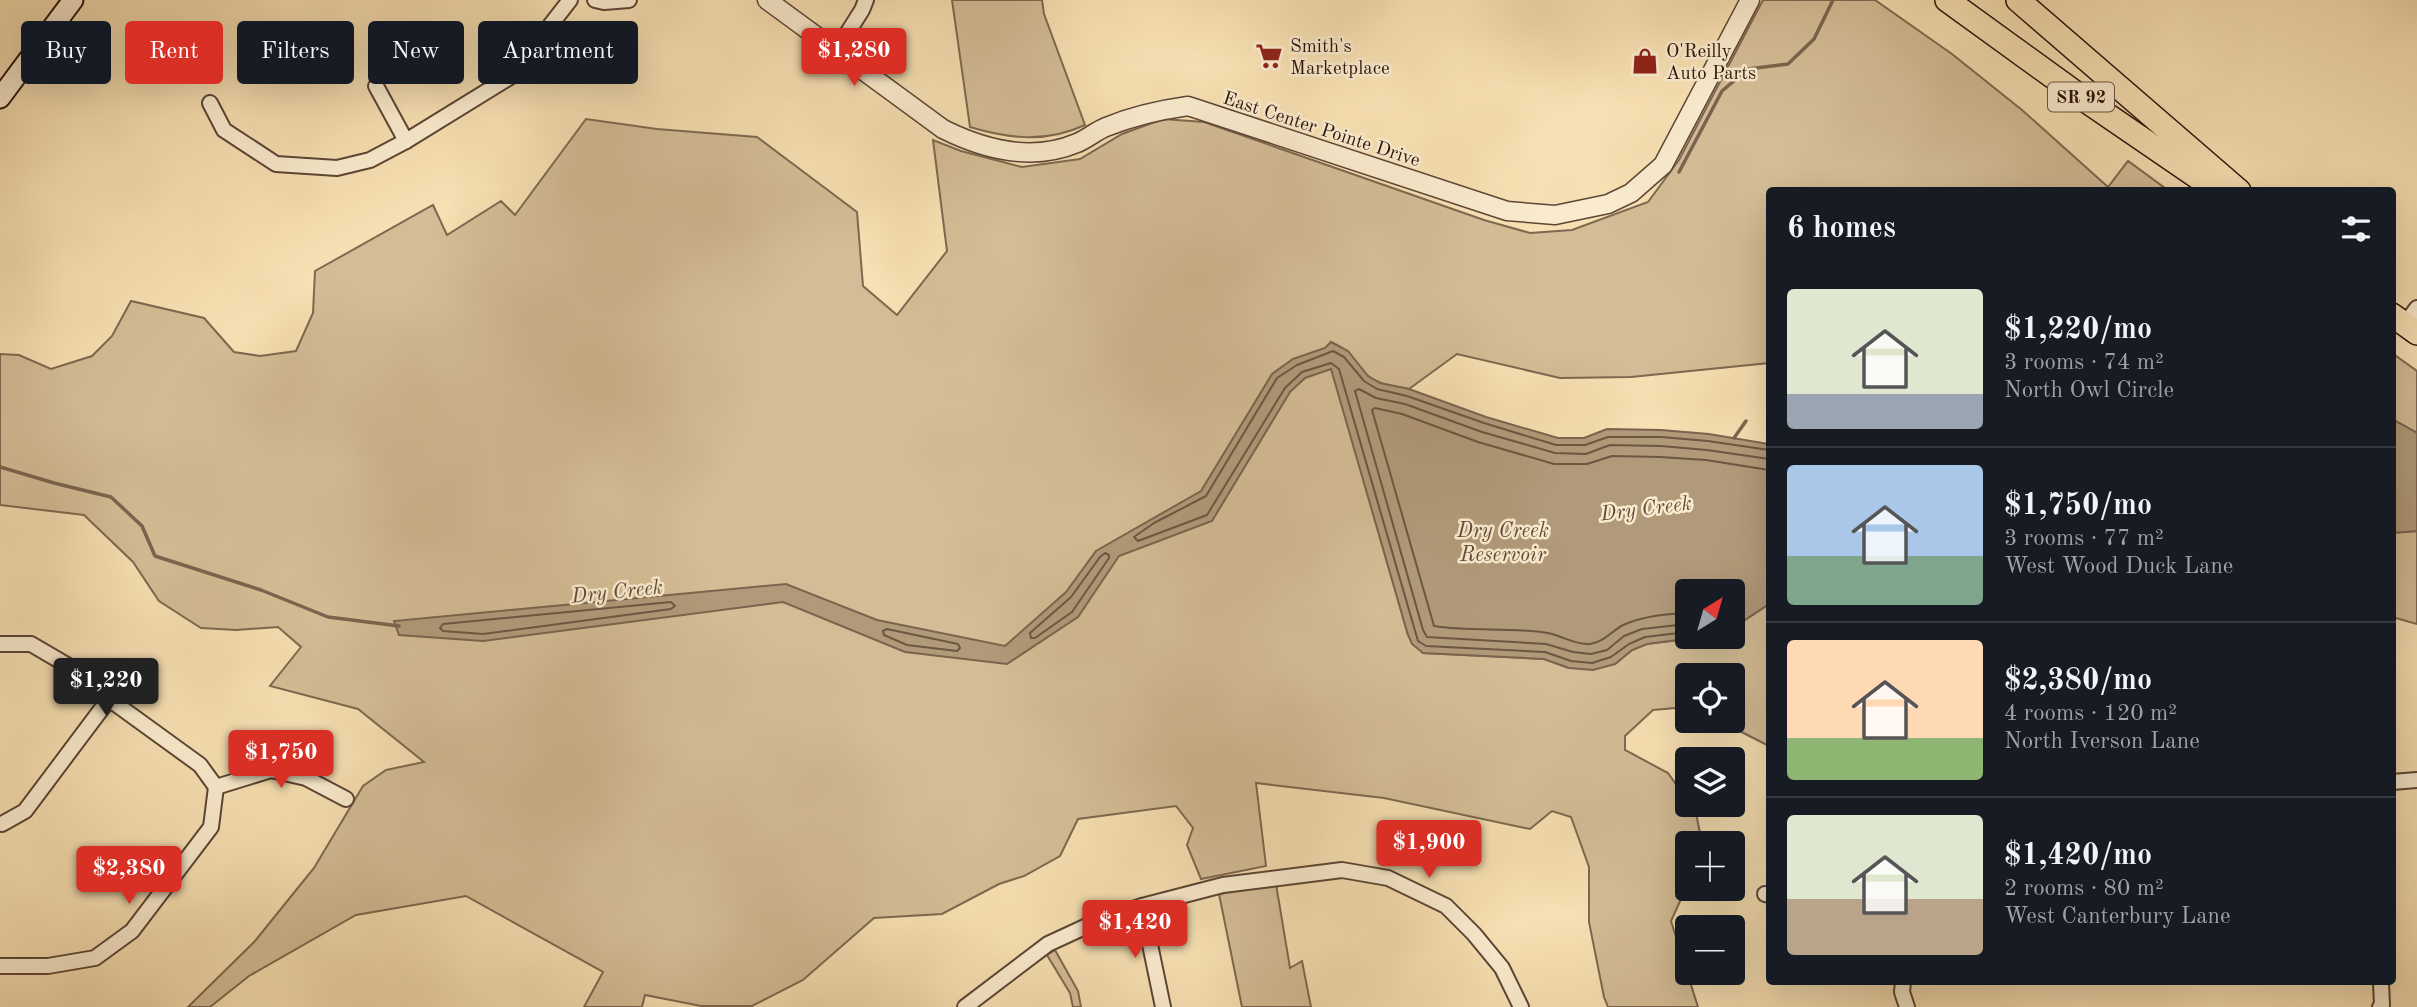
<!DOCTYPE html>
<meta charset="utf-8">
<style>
body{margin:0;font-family:"Old Standard TT",serif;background:#242831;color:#f1f3f6;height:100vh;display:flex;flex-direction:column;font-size:26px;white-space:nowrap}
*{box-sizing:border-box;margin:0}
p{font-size:23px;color:#9ea1a6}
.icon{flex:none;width:38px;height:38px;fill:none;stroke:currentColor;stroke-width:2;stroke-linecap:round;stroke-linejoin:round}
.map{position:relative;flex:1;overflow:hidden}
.drawer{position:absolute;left:1766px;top:187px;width:630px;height:798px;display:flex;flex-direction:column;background:#171b24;border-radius:7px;box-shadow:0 7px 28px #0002}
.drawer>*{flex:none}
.hud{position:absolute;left:21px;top:21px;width:665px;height:63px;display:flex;gap:14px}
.needle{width:46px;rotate:37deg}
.fabs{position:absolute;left:1675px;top:579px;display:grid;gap:14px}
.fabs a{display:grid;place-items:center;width:70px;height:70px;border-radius:7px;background:#171b24;box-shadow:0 7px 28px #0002;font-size:35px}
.price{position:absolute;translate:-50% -60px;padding:0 16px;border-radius:7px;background:#d93025;color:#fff;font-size:23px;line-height:46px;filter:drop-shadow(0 2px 4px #0008)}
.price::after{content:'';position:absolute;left:50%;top:42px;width:21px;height:16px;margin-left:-10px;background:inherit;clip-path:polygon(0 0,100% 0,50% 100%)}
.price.active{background:#222;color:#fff}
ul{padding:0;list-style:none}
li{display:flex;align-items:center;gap:21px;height:175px;padding:0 21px}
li+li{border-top:2px solid #363941}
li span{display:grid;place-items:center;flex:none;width:196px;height:140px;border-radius:7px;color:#555}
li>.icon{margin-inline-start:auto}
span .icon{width:84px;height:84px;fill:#fffc;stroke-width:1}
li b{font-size:30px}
h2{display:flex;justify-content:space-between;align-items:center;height:84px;padding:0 21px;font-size:30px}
.tag{padding:0 24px;border-radius:7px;background:#171b24;box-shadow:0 7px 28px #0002;font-size:24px;line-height:63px}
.tag.active{background:#d93025;color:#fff}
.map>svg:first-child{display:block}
.green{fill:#d4bd96;stroke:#7e6850;stroke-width:2}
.water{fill:#b19a7a;stroke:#7b644e;stroke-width:2}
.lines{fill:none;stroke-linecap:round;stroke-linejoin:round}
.shore{stroke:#6d5642;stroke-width:2}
.stream{stroke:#7b644e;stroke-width:3.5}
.minor-casing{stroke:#5c4635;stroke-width:18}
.tertiary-casing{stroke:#5c4635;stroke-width:21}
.secondary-casing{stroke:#29130b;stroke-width:23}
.primary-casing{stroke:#29130b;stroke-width:26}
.minor{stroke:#faebce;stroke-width:14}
.tertiary{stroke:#faebce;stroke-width:18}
.secondary{stroke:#faebce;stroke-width:19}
.primary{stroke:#f7e0b3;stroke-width:23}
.labels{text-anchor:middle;stroke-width:5;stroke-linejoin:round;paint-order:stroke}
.shield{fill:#faebce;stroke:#685446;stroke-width:2}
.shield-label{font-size:18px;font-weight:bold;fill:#29130b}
.poi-label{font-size:19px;fill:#29130b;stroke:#faebce;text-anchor:start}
.street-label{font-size:19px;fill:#29130b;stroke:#faebce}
.water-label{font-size:21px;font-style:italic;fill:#5f4937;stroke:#faebce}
</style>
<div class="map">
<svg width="2417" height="1007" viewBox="0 0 2417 1007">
<rect width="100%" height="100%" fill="#f7e0b3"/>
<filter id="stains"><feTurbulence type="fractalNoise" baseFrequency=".00286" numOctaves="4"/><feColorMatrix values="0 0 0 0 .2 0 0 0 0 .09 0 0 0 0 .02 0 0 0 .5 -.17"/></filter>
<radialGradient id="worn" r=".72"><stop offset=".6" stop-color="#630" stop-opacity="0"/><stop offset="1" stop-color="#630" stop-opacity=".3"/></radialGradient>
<g class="green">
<path d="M 952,0 L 1042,0 L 1044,14 L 1085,125 C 1046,143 1010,139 970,127 Z"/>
<path d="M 1763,0 L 1875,0 L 1952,54 L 2022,110 L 2108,187 L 2128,161 L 2169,191 L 1769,191 L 1769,363 L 1631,377 L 1560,378 L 1457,354 L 1409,389 C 1395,386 1378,385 1367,375 C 1353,361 1351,351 1331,342 L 1326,348 L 1408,635 L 1423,653 L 1544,659 L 1569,668 L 1615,664 L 1632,650 L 1647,644 L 1701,637 L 1732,637 L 1733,628 L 1769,604 L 1769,746 L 1720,721 L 1732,721 L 1732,676 L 1687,676 L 1687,707 L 1653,710 L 1625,736 L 1625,750 L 1668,773 L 1687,800 L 1687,805 L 1690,805 L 1696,813 L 1702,843 L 1687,844 L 1687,886 L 1671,921 L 1698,1007 L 1608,1007 L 1604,997 L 1589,922 L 1589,867 L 1571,817 L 1552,811 L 1530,829 L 1384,798 L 1256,783 L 1266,866 L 1201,879 L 1187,845 L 1193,828 L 1176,806 L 1078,819 L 1060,856 L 1024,876 L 999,884 L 942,914 L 874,918 L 803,980 L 752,1006 L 701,1006 L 645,995 L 642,1007 L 584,1007 L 603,972 L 466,896 L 356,915 L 249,976 L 210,1007 L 188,1007 L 255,941 L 314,868 L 363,786 L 386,770 L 424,762 L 358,709 L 270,686 L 301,647 L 278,627 L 236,630 L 201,628 L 159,601 L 133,562 L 84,515 L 0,505 L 0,354 L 19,355 L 51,369 L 92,356 L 112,336 L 131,301 L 204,318 L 234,352 L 260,356 L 296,351 L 313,313 L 315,271 L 433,205 L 447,235 L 501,201 L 515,215 L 586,119 L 657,129 L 757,137 L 857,212 L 863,286 L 897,315 L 947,251 L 933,140 L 961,151 L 1022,167 L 1080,159 L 1122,134 L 1163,119 L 1204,122 L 1484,220 L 1530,233 L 1572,230 L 1648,202 L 1679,160 Z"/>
<polygon points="2392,353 2417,371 2417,433 2392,419"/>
<polygon points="2417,531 2417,624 2392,617 2392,533"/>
<polygon points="1276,884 1290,968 1302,961 1311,1007 1242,1007 1219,894"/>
<polygon points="1055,950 1078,991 1081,1007 1073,1007 1070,993 1047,955"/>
</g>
<g class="water">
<polygon points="1331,342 1348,351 1368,376 1380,383 1409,389 1486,417 1558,438 1584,438 1607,429 1661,430 1709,434 1769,444 1769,604 1733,628 1732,592 1687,592 1687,637 1701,637 1647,644 1632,650 1615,664 1593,670 1569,668 1544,659 1423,653 1412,644 1408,635 1331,369 1305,378 1290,392 1212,521 1119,556 1078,617 1007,664 905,652 783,602 483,641 399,635 394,621 786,584 877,620 1005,646 1066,592 1096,551 1201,491 1272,374 1293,359 1325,348"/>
<polygon points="2392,419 2417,433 2417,531 2392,533"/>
</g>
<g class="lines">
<g class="shore">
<polygon points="1105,553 1109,555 1109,558 1072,612 1035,638 1031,638 1030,633 1071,597 1100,557"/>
<polygon points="671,602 675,606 671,609 483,634 443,631 440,628 443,624"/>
<path d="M 1687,613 C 1665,614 1644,616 1623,625 C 1612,631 1604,642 1590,644 C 1576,645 1562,636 1548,633 C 1511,627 1471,632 1434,626 L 1372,410 L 1375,408 L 1402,414 L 1478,442 L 1554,464 L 1587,464 L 1612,456 L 1660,457 L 1706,460 L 1769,470"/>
<polyline points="1687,624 1642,629 1624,636 1607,650 1591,654 1573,652 1546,644 1427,637 1423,630 1355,391 1359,389 1376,398 1405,404 1482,432 1555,453 1586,454 1610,445 1661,446 1707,450 1769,459"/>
<polygon points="887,629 958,644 960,648 957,651 907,645 884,635 883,631"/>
<polyline points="1687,632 1645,637 1629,644 1611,657 1592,663 1571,661 1545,652 1426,646 1418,641 1339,369 1331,363 1302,372 1285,388 1207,515 1138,541 1134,537 1154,523 1206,496 1277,378 1297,365 1333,351 1344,357 1364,381 1377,389 1407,396 1484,423 1556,445 1585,445 1608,437 1661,437 1708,441 1769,450"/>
</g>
<g class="stream">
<polyline points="1679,172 1722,91 1748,69 1788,64 1814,39 1833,0"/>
<polyline points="1734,438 1746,421"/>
<polyline points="0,467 54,483 111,497 142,526 155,556 261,590 328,617 399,626"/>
</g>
<g class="minor-casing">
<g id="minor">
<polyline points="595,0 604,2 629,0"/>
<polyline points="836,51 862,10 866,0"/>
<polyline points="376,86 406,141"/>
<polyline points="210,103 224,130 276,164 337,168 370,160 406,141 510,77 570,0"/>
<polyline points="2405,324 2417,308"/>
<polyline points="0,644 31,644 72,668 109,699 200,765 216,787"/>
<polyline points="2392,782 2417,780"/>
<polyline points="216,787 271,770 306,778 346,799"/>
<polyline points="2,824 25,811 109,699"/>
<polyline points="1765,894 1769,895"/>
<polyline points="1142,906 1163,1007"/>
<polyline points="0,966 48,966 95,958 132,931 211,827 216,787"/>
<polyline points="1903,982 1902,992 1907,1007"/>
<polyline points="965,1007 1048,944 1102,919 1142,906 1223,885 1342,870 1388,878 1446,906 1474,934 1502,968 1521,1007"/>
<polyline points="2380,1007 2382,1005 2381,982"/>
</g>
</g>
<g class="tertiary-casing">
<path id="tertiary" d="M 767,0 L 943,129 C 985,150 1032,162 1077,143 C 1087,139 1096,131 1106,127 C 1133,116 1159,110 1188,106 L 1507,211 L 1555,215 L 1608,204 L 1631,193 L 1663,165 L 1750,0"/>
</g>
<g class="secondary-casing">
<polyline id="secondary" points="0,98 73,0"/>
</g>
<g class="primary-casing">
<g id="primary">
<polyline points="1947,0 2088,102 2218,191"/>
<polyline points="2018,0 2239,191"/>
<polyline points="2392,315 2417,333"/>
</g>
</g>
<use href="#minor" class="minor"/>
<use href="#tertiary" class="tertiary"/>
<use href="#secondary" class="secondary"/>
<use href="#primary" class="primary"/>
</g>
<defs>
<g id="supermarket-bare" transform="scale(2.1)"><path d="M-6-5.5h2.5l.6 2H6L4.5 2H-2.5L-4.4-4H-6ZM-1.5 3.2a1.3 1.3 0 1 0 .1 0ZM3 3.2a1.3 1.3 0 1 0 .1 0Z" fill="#8f2418" stroke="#faebce" stroke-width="2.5" paint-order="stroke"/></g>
<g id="shop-bare" transform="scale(2.1)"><path d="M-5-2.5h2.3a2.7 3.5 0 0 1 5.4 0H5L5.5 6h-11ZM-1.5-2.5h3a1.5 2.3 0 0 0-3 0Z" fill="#8f2418" stroke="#faebce" stroke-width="2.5" paint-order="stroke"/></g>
</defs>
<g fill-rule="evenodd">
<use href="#supermarket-bare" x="1269" y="56"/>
<use href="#shop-bare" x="1645" y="61"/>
</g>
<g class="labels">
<rect class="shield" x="2048" y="82.5" width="66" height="29" rx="5"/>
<g class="shield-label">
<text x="2081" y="103">SR 92</text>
</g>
<g class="poi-label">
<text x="1290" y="52">Smith's<tspan x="1290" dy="22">Marketplace</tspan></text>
<text x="1666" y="57">O'Reilly<tspan x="1666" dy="22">Auto Parts</tspan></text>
</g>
<g class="street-label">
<text transform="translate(1322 128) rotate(18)" y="7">East Center Pointe Drive</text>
</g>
<g class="water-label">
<text transform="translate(1646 508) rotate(-7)" y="7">Dry Creek</text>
<text x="1503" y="537">Dry Creek<tspan x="1503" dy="24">Reservoir</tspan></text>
<text transform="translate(617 591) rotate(-6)" y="7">Dry Creek</text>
</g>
</g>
<rect width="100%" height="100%" filter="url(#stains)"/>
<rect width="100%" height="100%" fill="url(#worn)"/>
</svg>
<div class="fabs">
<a><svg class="needle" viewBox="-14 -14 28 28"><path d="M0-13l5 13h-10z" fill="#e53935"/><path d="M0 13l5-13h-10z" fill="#9ea1a6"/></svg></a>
<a><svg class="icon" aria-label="locate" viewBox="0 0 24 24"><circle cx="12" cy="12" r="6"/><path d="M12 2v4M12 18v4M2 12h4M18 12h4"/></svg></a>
<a><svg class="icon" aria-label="layers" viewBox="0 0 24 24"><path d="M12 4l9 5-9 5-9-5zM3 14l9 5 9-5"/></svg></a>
<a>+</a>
<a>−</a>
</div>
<b class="price" style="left:854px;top:88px">$1,280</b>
<b class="price active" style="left:106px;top:718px">$1,220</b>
<b class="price" style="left:281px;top:790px">$1,750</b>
<b class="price" style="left:1429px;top:880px">$1,900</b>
<b class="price" style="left:129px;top:906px">$2,380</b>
<b class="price" style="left:1135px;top:960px">$1,420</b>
<div class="hud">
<a class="tag">Buy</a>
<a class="tag active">Rent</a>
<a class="tag">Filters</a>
<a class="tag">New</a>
<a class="tag">Apartment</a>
</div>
<section class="drawer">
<h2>6 homes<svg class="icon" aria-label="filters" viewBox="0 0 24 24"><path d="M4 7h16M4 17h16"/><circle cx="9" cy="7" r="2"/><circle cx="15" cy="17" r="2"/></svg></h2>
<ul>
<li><span style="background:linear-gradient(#dfe7d0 75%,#9aa5b1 0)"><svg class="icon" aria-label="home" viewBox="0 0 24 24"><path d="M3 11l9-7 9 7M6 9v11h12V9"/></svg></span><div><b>$1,220/mo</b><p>3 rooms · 74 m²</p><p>North Owl Circle</p></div></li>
<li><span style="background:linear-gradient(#a9c7e8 65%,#7fa58c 0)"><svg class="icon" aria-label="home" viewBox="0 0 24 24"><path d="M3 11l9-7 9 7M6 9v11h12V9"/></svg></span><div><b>$1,750/mo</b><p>3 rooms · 77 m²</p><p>West Wood Duck Lane</p></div></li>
<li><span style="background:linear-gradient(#ffd9b3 70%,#8fb573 0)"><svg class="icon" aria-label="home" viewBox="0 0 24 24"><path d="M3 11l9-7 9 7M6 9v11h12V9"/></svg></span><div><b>$2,380/mo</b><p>4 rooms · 120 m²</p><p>North Iverson Lane</p></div></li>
<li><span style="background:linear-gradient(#dfe7d0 60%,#b9a48a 0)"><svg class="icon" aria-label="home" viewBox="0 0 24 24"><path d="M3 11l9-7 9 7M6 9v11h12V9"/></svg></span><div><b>$1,420/mo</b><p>2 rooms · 80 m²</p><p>West Canterbury Lane</p></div></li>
</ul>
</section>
</div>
